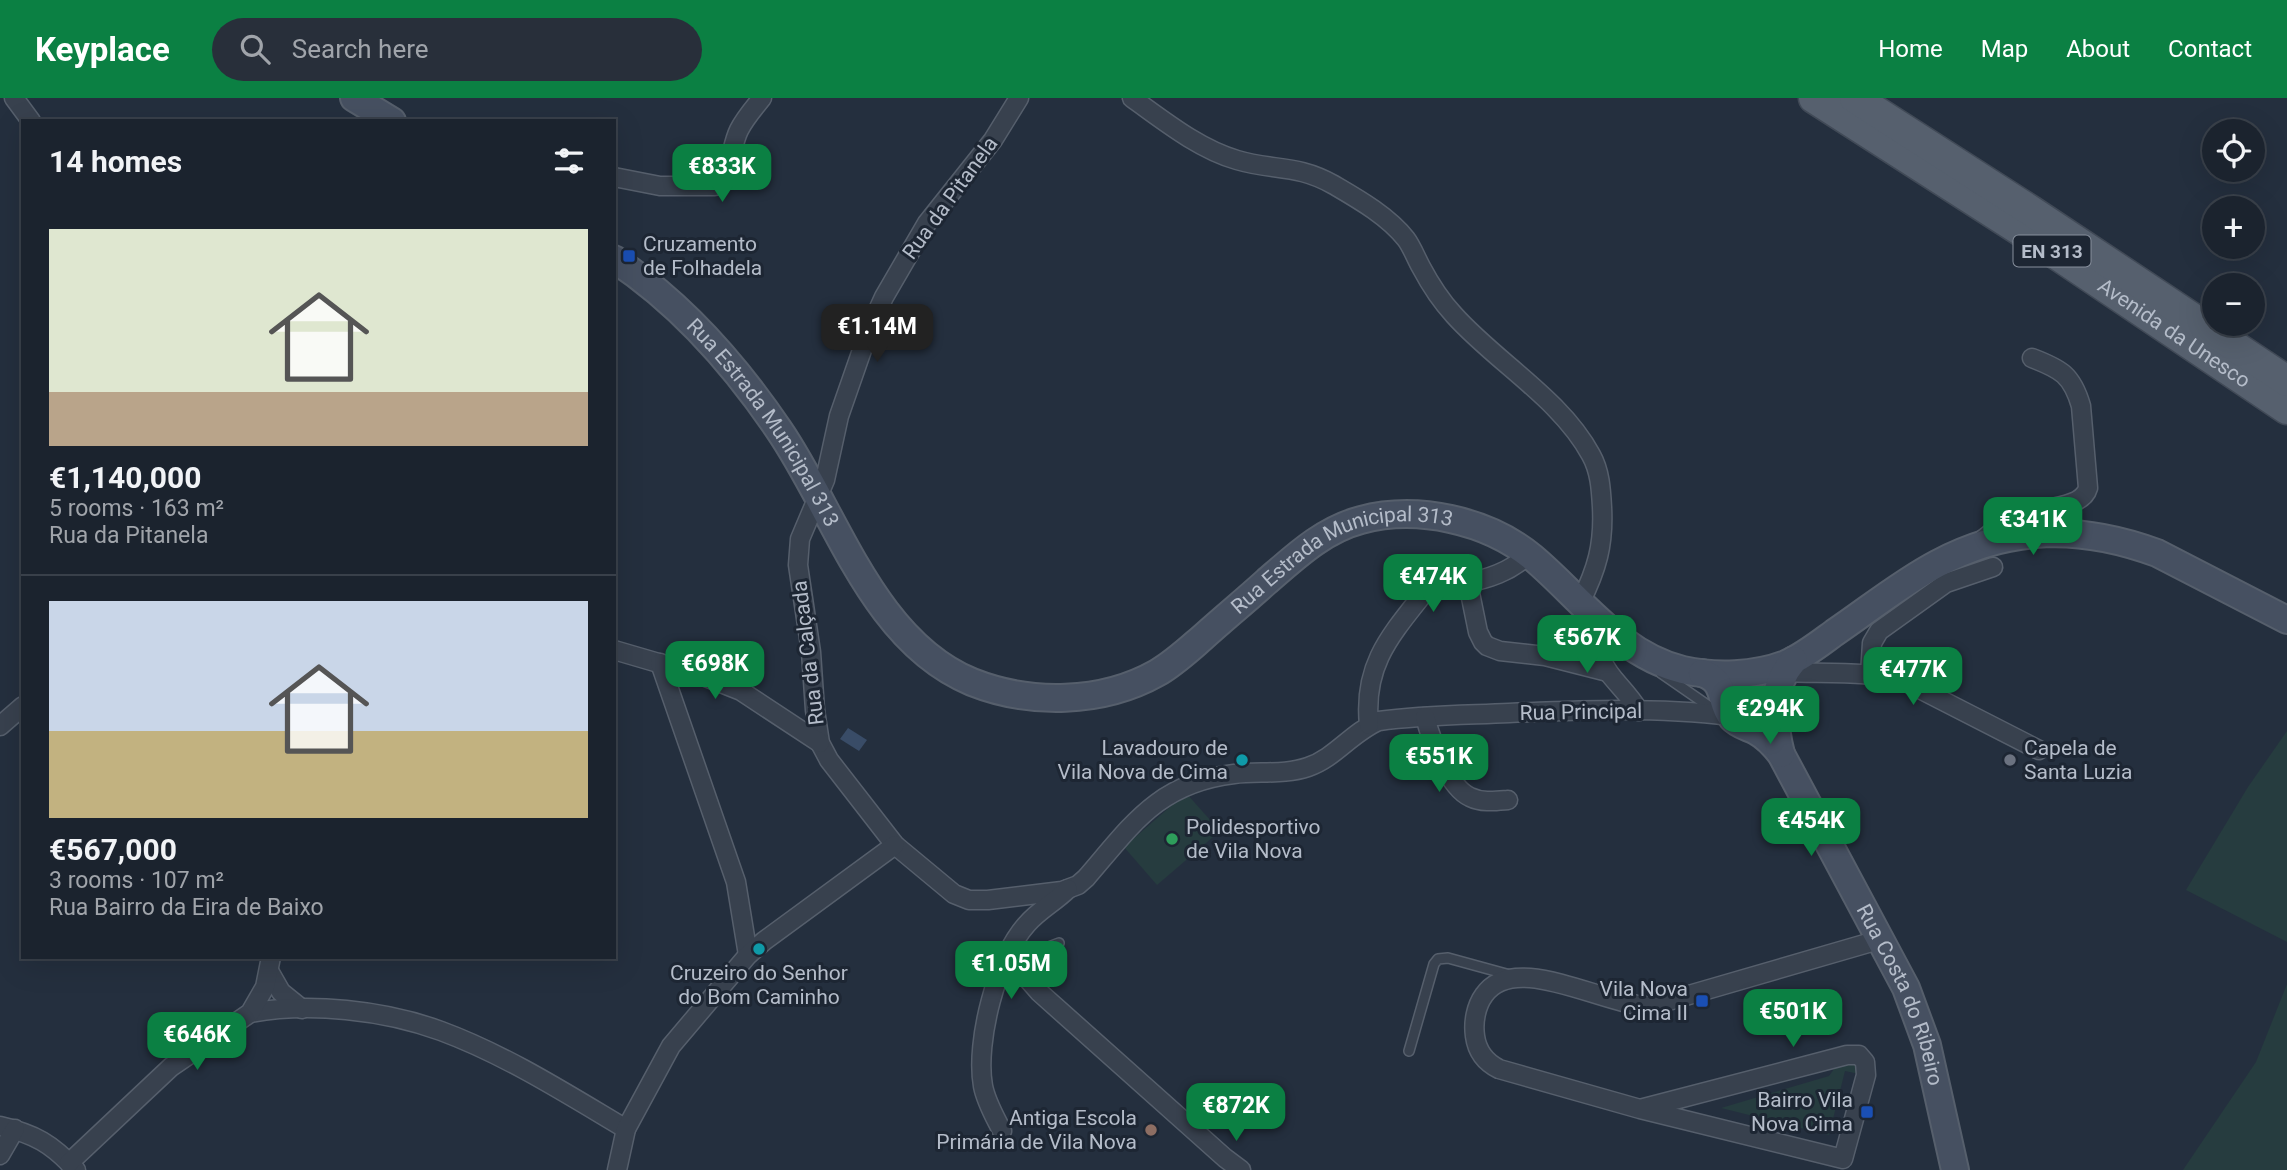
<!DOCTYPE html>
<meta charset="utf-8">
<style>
body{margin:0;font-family:Roboto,sans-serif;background:#282f3a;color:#f1f3f6;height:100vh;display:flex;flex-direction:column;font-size:26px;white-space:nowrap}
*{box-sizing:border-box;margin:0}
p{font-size:23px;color:#a0a4aa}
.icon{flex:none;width:38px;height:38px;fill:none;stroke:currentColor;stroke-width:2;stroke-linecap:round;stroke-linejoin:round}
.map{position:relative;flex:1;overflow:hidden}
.details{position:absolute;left:21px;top:21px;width:595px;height:840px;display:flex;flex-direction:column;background:#1b232e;border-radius:0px;box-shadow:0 7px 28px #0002,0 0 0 2px #39404a}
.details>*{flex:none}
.tools{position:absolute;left:2202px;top:21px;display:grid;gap:14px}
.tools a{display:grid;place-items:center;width:63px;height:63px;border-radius:50%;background:#1b232e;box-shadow:0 7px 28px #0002,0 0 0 2px #39404a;font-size:35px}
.price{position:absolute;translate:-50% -60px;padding:0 16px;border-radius:14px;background:#0b8043;color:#fff;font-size:23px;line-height:46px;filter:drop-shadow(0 2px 4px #0008)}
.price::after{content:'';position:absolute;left:50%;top:42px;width:21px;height:16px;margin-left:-10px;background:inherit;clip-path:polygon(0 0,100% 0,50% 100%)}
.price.on{background:#222;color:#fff}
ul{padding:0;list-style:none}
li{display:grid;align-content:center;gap:14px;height:371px;padding:0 28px}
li+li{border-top:2px solid #39404a}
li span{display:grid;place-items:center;height:217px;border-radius:0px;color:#555}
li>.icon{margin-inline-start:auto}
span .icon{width:126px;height:126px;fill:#fffc;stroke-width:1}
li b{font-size:30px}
h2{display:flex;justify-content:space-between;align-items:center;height:84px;padding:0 28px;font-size:30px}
header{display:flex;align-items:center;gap:42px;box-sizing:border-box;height:98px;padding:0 35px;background:#0b8043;color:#fff}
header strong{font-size:33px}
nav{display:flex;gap:38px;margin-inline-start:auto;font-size:24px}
.search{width:490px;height:63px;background:#282f3a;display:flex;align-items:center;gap:18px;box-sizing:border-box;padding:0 24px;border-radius:38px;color:#a0a4aa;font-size:26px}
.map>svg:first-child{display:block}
.green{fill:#263c3f}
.water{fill:#394c67}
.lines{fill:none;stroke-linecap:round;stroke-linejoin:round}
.service-casing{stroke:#565f6c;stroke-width:12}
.minor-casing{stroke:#565f6c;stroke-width:21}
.secondary-casing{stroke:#565f6c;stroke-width:30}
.primary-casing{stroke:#414a57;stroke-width:33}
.service{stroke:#38414e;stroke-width:9}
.minor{stroke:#38414e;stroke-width:18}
.secondary{stroke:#465061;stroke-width:26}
.primary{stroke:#56606e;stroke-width:30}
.transit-dot{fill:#1a4fb4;stroke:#1d2633;stroke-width:2.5}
.culture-dot{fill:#0f9aa8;stroke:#1d2633;stroke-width:2.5}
.worship-dot{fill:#6b7280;stroke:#1d2633;stroke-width:2.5}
.leisure-dot{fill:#2e9e5b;stroke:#1d2633;stroke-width:2.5}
.education-dot{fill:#8d6e63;stroke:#1d2633;stroke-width:2.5}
.labels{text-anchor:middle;stroke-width:6;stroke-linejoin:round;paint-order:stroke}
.shield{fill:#1d2633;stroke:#878f9c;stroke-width:2}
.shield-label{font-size:19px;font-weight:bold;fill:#b4bcc9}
.street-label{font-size:21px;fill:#b4bcc9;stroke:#1d2633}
.poi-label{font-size:21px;fill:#b4bcc9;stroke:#1d2633;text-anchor:end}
</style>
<header>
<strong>Keyplace</strong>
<div class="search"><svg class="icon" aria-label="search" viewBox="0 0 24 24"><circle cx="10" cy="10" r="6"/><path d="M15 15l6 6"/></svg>Search here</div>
<nav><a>Home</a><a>Map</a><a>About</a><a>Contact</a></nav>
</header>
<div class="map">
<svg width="2287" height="1072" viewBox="0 0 2287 1072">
<rect width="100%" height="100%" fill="#242f3e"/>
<g class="green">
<circle cx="1751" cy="602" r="14"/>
<polygon points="2287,633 2287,844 2186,792 2248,689"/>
<polygon points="1186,695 1220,733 1157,787 1124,749"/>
<polygon points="2287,886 2287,1072 2183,1072 2256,964"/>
<polygon points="1842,960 1858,962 1859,976 1845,973 1829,1037 1721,1010 1829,978"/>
</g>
<g class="water">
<polygon points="700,544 730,554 727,564 697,555"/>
<polygon points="848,630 867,642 859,653 840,641"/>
</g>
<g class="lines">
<g class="service-casing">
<g id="service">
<polyline points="1661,575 1713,611"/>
<polyline points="1012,863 1059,845"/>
<polyline points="1409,953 1434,866 1438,861 1448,860 1510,877"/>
</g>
</g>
<g class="minor-casing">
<g id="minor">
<polyline points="14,0 31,23"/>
<path d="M 1019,0 L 993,42 L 927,125 L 884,199 L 869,232 L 839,318 L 825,382 L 800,441 L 798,467 L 811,554 L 815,612 L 820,645 L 829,662 L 895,747 L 954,796 L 969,802 L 988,802 L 1062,793 L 1078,787 L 1086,780 C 1132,727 1158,685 1234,676 C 1258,673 1285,677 1308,669 C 1335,660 1352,634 1379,623 C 1422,617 1466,617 1509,615 C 1582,612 1658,609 1730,618"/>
<path d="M 1132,0 C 1164,23 1199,51 1237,62 C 1274,73 1297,66 1334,87 C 1358,101 1388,118 1406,141 C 1412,149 1416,160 1421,169 C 1430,186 1441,203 1454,217 C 1496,264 1561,301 1591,357 C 1600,373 1601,391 1602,409 C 1604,447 1597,471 1580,505"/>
<path d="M 614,79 L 660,88 L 715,88 C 732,76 730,50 739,32 C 745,20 754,10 762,0"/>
<path d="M 1981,443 C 1992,434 2004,424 2018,418 C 2037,409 2082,412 2088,390 L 2081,308 C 2072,277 2061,271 2032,260"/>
<polyline points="1468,485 1478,534 1483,544 1487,548 1500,553 1545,558 1608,574"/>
<path d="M 1604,527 C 1590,573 1618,578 1639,613"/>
<polyline points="614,552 703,578 741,593 820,645"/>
<polyline points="660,565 736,784 748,857"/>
<path d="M 1784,574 C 1820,576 1874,572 1906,584 L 2039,652"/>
<polyline points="1870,577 1872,545 1879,533 1946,485 1993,469"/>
<path d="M 1425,619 C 1431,641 1448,689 1470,699 C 1482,705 1496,703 1508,702"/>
<path d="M 1369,627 C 1363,568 1389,539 1424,495 C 1434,486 1449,488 1462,486 C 1488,481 1510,474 1529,456"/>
<polyline points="0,628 23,608"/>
<polyline points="1008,858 1039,894 1225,1060 1241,1072"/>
<polyline points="269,873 281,894 302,911"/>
<path d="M 250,915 C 309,904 384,912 441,933 C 506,957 567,996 626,1031"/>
<path d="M 1640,1011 L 1847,957 L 1859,957 L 1865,964 L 1866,977 L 1843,1061 L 1640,1011 L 1499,971 C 1485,964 1477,953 1475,938 C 1473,924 1476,908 1484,897 C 1515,852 1606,909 1651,908 L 1882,841"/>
<path d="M 0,1028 C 35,1036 52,1046 76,1072"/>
<path d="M 1002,1033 C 995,1019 986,1004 983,988 C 975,944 997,859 1027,826 C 1039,812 1055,804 1068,791"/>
<polyline points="0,1057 15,1031"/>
<polyline points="69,1065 171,969 250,915 265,889 271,859"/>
<polyline points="617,1072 626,1031 671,948 748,857 764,843 895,747"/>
</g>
</g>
<g class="secondary-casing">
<g id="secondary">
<polyline points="354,0 392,23"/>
<path id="s1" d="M 614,161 C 679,204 735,267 779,332 C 836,415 872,543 972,584 C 1030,607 1102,606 1157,575 C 1173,566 1187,553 1202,540 C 1223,521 1245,503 1266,484 C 1295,459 1323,432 1361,422 C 1417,407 1487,422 1532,459 C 1579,498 1619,557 1683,572 C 1715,579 1755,578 1786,566 C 1804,558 1819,546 1834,535 C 1868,512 1901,485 1937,466 C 2010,427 2081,427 2157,455 L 2287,522"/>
<path id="s2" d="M 1702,575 C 1728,584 1718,603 1732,620 C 1738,627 1748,629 1756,633 C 1767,639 1774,647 1781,656 L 1906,890 L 1927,947 L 1955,1072"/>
<path d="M 1781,656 C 1773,624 1770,589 1794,562"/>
</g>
</g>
<g class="primary-casing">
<g id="primary">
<path id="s3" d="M 1814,0 L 2040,145 L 2287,311"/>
<polyline points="1855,0 2031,113 2287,283"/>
</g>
</g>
<use href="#service" class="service"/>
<use href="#minor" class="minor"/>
<use href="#secondary" class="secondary"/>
<use href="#primary" class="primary"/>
</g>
<g class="transit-dot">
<rect x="622" y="151" width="14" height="14" rx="3.5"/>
<rect x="1695" y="896" width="14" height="14" rx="3.5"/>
<rect x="1860" y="1007" width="14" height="14" rx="3.5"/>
</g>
<g class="culture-dot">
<circle cx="1242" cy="662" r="7"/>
<circle cx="759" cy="851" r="7"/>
</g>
<circle class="worship-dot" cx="2010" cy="662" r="7"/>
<circle class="leisure-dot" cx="1172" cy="741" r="7"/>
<circle class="education-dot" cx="1151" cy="1032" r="7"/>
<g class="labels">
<rect class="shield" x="2013.5" y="137.5" width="77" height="31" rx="5"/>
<g class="shield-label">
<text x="2052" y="160">EN 313</text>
</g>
<g class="street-label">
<text transform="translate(950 100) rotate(-54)" y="7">Rua da Pitanela</text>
<text dy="7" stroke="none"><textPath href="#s3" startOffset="430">Avenida da Unesco</textPath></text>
<text dy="7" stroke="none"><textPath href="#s1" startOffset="224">Rua Estrada Municipal 313</textPath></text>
<text dy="7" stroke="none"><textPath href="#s1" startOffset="978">Rua Estrada Municipal 313</textPath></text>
<text transform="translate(808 555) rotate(-97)" y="7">Rua da Calçada</text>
<text transform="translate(1581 614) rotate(-1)" y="7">Rua Principal</text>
<text dy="7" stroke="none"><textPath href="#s2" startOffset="388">Rua Costa do Ribeiro</textPath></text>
</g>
<g class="poi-label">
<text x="643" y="153" text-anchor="start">Cruzamento<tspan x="643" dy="24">de Folhadela</tspan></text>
<text x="1228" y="657">Lavadouro de<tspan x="1228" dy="24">Vila Nova de Cima</tspan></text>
<text x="2024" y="657" text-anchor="start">Capela de<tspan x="2024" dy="24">Santa Luzia</tspan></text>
<text x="1186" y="736" text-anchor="start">Polidesportivo<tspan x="1186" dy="24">de Vila Nova</tspan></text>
<text x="759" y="882" text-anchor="middle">Cruzeiro do Senhor<tspan x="759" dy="24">do Bom Caminho</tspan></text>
<text x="1688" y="898">Vila Nova<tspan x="1688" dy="24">Cima II</tspan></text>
<text x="1853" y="1009">Bairro Vila<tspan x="1853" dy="24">Nova Cima</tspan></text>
<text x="1137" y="1027">Antiga Escola<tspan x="1137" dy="24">Primária de Vila Nova</tspan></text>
</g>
</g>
</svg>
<div class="tools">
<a><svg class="icon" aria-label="locate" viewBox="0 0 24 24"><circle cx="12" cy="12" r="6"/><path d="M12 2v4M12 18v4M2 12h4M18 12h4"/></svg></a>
<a>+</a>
<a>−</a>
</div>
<b class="price" style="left:722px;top:106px">€833K</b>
<b class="price on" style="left:877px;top:266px">€1.14M</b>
<b class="price" style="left:2033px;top:459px">€341K</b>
<b class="price" style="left:1433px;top:516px">€474K</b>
<b class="price" style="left:1587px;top:577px">€567K</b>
<b class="price" style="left:715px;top:603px">€698K</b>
<b class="price" style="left:1913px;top:609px">€477K</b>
<b class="price" style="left:1770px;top:648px">€294K</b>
<b class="price" style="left:1439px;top:696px">€551K</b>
<b class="price" style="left:1811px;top:760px">€454K</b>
<b class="price" style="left:1011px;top:903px">€1.05M</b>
<b class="price" style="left:1793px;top:951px">€501K</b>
<b class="price" style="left:197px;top:974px">€646K</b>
<b class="price" style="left:1236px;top:1045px">€872K</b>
<section class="details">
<h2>14 homes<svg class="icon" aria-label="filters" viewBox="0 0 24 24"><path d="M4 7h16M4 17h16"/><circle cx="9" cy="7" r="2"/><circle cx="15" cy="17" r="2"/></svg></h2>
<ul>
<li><span style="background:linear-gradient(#dfe7d0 75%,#b9a48a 0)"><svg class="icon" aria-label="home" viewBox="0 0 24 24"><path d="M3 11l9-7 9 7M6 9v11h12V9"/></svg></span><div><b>€1,140,000</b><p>5 rooms · 163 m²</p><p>Rua da Pitanela</p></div></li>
<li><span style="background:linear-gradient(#c9d6e8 60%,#c2b280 0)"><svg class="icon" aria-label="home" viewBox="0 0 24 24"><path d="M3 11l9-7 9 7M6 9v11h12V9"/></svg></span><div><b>€567,000</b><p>3 rooms · 107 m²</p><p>Rua Bairro da Eira de Baixo</p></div></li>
</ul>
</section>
</div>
